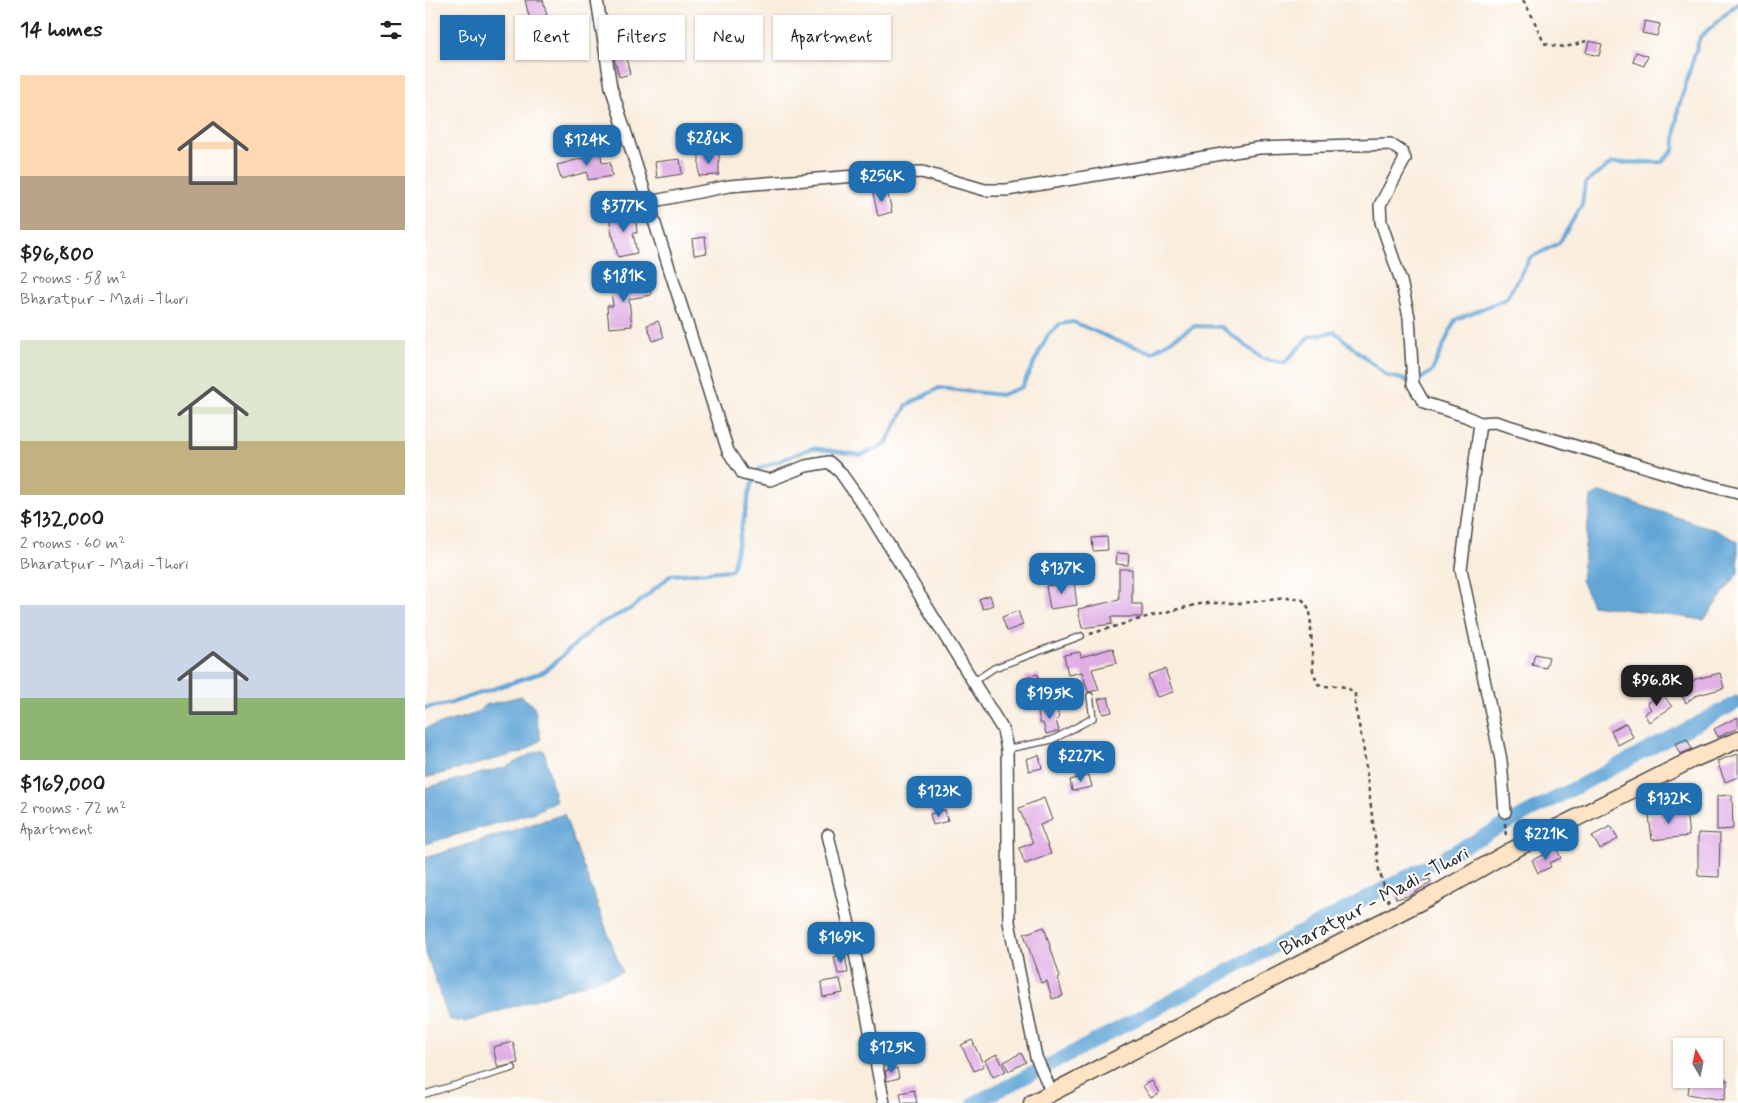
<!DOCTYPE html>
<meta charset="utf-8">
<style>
body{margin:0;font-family:Mynerve,sans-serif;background:#f6f6f6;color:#222;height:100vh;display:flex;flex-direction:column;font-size:19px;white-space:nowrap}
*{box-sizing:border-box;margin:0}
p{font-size:16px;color:#767676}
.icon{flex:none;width:28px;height:28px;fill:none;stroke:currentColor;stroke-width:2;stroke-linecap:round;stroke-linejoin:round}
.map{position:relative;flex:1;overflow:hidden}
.panel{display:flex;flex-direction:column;background:#fff;width:425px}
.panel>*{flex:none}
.guide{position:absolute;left:15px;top:15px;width:475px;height:45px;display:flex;gap:10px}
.needle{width:32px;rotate:351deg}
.buttons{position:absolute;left:1248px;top:1038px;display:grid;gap:10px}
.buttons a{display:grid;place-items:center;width:50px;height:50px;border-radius:0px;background:#fff;box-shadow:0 1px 4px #0004;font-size:25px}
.price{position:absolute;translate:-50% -42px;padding:0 11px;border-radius:10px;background:#1f6fb2;color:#fff;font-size:16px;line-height:32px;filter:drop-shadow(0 1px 2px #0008)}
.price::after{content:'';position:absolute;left:50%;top:30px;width:15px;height:11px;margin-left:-8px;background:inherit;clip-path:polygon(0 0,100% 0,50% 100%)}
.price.active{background:#222;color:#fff}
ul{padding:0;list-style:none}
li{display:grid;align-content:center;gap:10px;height:265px;padding:0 20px}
li span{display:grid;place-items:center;height:155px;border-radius:0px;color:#555}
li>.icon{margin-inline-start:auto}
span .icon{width:90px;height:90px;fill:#fffc;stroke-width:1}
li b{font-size:21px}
h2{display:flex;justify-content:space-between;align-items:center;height:60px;padding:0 20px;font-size:21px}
.tag{padding:0 18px;border-radius:0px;background:#fff;box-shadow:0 1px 4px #0004;font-size:18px;line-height:45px}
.tag.active{background:#1f6fb2;color:#fff}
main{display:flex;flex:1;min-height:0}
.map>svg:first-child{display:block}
.water{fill:#62a6d7;stroke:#466881}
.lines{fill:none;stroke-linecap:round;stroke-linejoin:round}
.stream{stroke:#62a6d7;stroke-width:4}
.canal{stroke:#62a6d7;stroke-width:14}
.building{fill:#e0ade5}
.lane-casing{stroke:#4a4846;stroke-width:8}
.street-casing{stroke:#4a4846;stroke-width:14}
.secondary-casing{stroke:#4a4846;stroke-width:19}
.path{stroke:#4a4846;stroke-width:2.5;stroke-dasharray:4 4;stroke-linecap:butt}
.lane{stroke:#fff;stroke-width:5.5}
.street{stroke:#fff;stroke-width:11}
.secondary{stroke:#fee4c5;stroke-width:16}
.labels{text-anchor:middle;stroke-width:4;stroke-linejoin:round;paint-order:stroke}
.street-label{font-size:20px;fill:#2b2b2b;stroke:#fff}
</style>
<main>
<section class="panel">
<h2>14 homes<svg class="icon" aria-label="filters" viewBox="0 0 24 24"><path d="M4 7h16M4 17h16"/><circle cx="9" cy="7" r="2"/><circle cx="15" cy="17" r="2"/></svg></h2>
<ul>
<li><span style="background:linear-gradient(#ffd9b3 65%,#b9a48a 0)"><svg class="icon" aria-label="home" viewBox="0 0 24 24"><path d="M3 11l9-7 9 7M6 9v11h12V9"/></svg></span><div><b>$96,800</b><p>2 rooms · 58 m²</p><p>Bharatpur - Madi -Thori</p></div></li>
<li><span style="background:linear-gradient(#dfe7d0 65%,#c2b280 0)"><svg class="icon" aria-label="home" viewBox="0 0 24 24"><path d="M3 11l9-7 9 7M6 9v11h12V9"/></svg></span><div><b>$132,000</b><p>2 rooms · 60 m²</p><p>Bharatpur - Madi -Thori</p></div></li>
<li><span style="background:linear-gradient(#c9d6e8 60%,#8fb573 0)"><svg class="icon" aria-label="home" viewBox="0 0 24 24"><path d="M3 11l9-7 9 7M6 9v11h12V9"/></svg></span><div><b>$169,000</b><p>2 rooms · 72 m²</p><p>Apartment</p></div></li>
</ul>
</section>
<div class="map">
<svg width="1313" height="1103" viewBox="0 0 1313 1103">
<rect width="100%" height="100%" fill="#fff"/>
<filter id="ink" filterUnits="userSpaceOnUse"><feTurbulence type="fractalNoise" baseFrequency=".02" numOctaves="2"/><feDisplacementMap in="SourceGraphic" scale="10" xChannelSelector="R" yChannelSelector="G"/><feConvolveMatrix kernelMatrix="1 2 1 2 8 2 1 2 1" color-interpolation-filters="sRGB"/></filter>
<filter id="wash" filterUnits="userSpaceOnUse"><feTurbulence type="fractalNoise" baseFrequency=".0096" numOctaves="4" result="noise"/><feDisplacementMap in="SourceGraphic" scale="20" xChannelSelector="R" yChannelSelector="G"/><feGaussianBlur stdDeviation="1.12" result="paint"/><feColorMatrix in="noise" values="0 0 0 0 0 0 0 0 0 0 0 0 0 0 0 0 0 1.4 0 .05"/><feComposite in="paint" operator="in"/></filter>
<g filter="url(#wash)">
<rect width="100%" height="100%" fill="#f9eddd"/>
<g class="water">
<polygon points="1176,492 1288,529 1313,541 1313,573 1279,620 1167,605 1156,580 1166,497"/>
<polygon points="96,696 109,706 116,740 98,752 0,778 0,728 50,714 61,705"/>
<polygon points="119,750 131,801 110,812 0,844 0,788 81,767 106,754"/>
<polygon points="139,814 197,972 40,1022 24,1020 0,950 0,858"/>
</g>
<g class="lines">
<polyline class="stream" points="0,708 23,704 119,672 172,625 207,608 246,575 307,570 326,486 334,469 387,448 436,455 460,445 482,405 514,388 576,395 597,387 623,335 635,324 648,322 692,341 727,352 770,326 796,327 838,359 860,362 885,336 910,332 962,376 992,382 1007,371 1030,320 1081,299 1105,258 1134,243 1157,205 1160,183 1187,163 1237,162 1249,150 1253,109 1275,37 1313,3"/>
<g class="canal">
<polyline points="624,1065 1313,702"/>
<polyline points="549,1103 612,1071"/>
</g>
</g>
<g id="blocks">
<g class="building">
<polygon points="100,0 118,0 122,15 105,20"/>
<polygon points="1220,21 1235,24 1232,36 1217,33"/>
<polygon points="208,36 210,46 191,50 189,40"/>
<polygon points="1164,41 1177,44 1174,56 1161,53"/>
<polygon points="1211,52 1223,56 1219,66 1208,62"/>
<polygon points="200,54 205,74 194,77 189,57"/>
<polygon points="175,147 177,163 185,162 187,176 163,180 162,172 136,179 132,165 166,156 165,148"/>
<polygon points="294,154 294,175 274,176 274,155"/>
<polygon points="255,159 257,174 232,178 230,162"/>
<polygon points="462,190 467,212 453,216 448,193"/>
<polygon points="210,213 212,233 208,233 212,253 193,257 188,236 187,236 184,216"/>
<polygon points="280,237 282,253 269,255 267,239"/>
<polygon points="200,282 200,286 224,283 226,295 204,299 207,326 184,328 182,306 188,306 185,284"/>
<polygon points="233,321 239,337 228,341 222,325"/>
<polygon points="682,537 683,550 668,551 667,538"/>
<polygon points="692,553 704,554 703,565 691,564"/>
<polygon points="694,569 707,569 707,604 717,604 717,617 686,617 687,624 657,628 653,609 694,600"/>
<polygon points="649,582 652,605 625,609 621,586"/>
<polygon points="565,595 568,605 558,609 554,599"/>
<polygon points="593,611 598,625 582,631 577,617"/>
<polygon points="688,648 692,663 667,669 674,690 663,692 657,672 643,675 639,655 655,652 656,657"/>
<polygon points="1110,654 1124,657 1121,668 1107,665"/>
<polygon points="740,669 748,692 732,697 723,675"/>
<polygon points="1295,673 1299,688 1270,696 1261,703 1254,692 1271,679"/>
<polygon points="613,674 617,689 604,693 600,677"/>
<polygon points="1237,693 1247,707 1224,722 1219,714 1226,709 1222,703"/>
<polygon points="683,697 687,712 678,714 673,699"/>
<polygon points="632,708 634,719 631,720 634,731 621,734 618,723 615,723 613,712"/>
<polygon points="1313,717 1313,728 1293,737 1289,729"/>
<polygon points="1201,723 1208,737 1193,745 1186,731"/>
<polygon points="1262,739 1267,749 1255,754 1250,744"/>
<polygon points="670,745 676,763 656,769 650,751"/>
<polygon points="1313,754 1313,777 1300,782 1292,761"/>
<polygon points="614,755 617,768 604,771 601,759"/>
<polygon points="664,775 667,787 647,791 645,780"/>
<polygon points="1307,795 1308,829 1292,830 1292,796"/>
<polygon points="619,798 627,820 615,825 626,854 600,864 594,848 608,843 594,808"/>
<polygon points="520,810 523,821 508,825 505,814"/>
<polygon points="1261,811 1264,836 1227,840 1224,815"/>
<polygon points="1186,826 1193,839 1175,849 1167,836"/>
<polygon points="1273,833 1295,834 1294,877 1273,876"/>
<polygon points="1132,849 1136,858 1124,863 1126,867 1113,873 1107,860"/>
<polygon points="1005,879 1006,882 986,895 971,899 969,889"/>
<polygon points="619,927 635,977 633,978 638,996 627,999 622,981 616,983 599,934"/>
<polygon points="420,954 423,973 413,974 409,957"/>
<polygon points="415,979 418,993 398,997 396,982"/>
<polygon points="547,1040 559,1066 549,1071 536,1045"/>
<polygon points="88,1042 93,1063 73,1068 68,1047"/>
<polygon points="596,1053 601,1062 584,1071 579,1062"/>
<polygon points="572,1054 581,1071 568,1077 560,1060"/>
<polygon points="472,1068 474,1078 462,1081 460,1071"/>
<polygon points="1265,1079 1303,1080 1299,1100 1263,1094"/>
<polygon points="727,1081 734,1093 726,1098 718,1086"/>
<polygon points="489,1090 492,1103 477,1103 475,1093"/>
</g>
</g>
</g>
<g filter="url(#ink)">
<use href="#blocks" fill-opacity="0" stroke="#4a4846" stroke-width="1"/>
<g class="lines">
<g class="lane-casing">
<g id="lane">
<polyline points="548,682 569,668 656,636"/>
<polyline points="582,749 627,740 668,718 665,696"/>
<polyline points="0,1094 88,1068"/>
</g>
</g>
<g class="street-casing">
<g id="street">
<polyline points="172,0 186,87 303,451 318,474 345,480 381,466 404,462 415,472 444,513 578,730 582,749 584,922 611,1057 627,1093"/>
<polyline points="224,202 304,186 469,173 497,172 560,190 582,190 833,148 965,144 977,152 980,159 955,205 956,222 976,281 984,317 988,384 999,403 1040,416 1055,423"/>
<polyline points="1080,812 1076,760 1036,569 1055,423 1070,422 1274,483 1313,493"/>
<polyline points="403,835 426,933 459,1103"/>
</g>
</g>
<g class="secondary-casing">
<polyline id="secondary" points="607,1103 1014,892 1082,853 1266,760 1313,740"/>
</g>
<g class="path">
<path d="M 1098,0 L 1107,16 L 1119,43 C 1136,49 1145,47 1161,41"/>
<path d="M 665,634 L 728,615 L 779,603 L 817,603 L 862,598 L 878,600 L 885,610 L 888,671 L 893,684 C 907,690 913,680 930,693 L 930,707 L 938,744 L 954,870 L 964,902"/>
<polyline points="1080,823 1081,838"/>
</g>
<use href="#lane" class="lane"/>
<use href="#street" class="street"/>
<use href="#secondary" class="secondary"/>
</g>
</g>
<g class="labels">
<g class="street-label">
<text transform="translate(949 900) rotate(-28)" y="7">Bharatpur - Madi -Thori</text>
</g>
</g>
</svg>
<div class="buttons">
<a><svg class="needle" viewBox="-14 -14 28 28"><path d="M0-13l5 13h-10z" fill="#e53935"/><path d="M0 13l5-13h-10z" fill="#767676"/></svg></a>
</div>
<b class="price" style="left:284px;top:165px">$286K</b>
<b class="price" style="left:162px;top:167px">$124K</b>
<b class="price" style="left:457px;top:203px">$256K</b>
<b class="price" style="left:199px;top:233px">$377K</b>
<b class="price" style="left:199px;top:303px">$181K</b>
<b class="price" style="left:637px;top:595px">$137K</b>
<b class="price active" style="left:1232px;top:707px">$96.8K</b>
<b class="price" style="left:625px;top:720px">$195K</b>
<b class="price" style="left:656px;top:783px">$227K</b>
<b class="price" style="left:514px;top:818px">$123K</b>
<b class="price" style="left:1244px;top:825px">$132K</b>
<b class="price" style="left:1121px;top:861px">$221K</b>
<b class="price" style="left:416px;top:964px">$169K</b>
<b class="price" style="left:467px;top:1074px">$125K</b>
<div class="guide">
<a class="tag active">Buy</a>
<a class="tag">Rent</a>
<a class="tag">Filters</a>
<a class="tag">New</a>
<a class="tag">Apartment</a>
</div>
</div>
</main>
